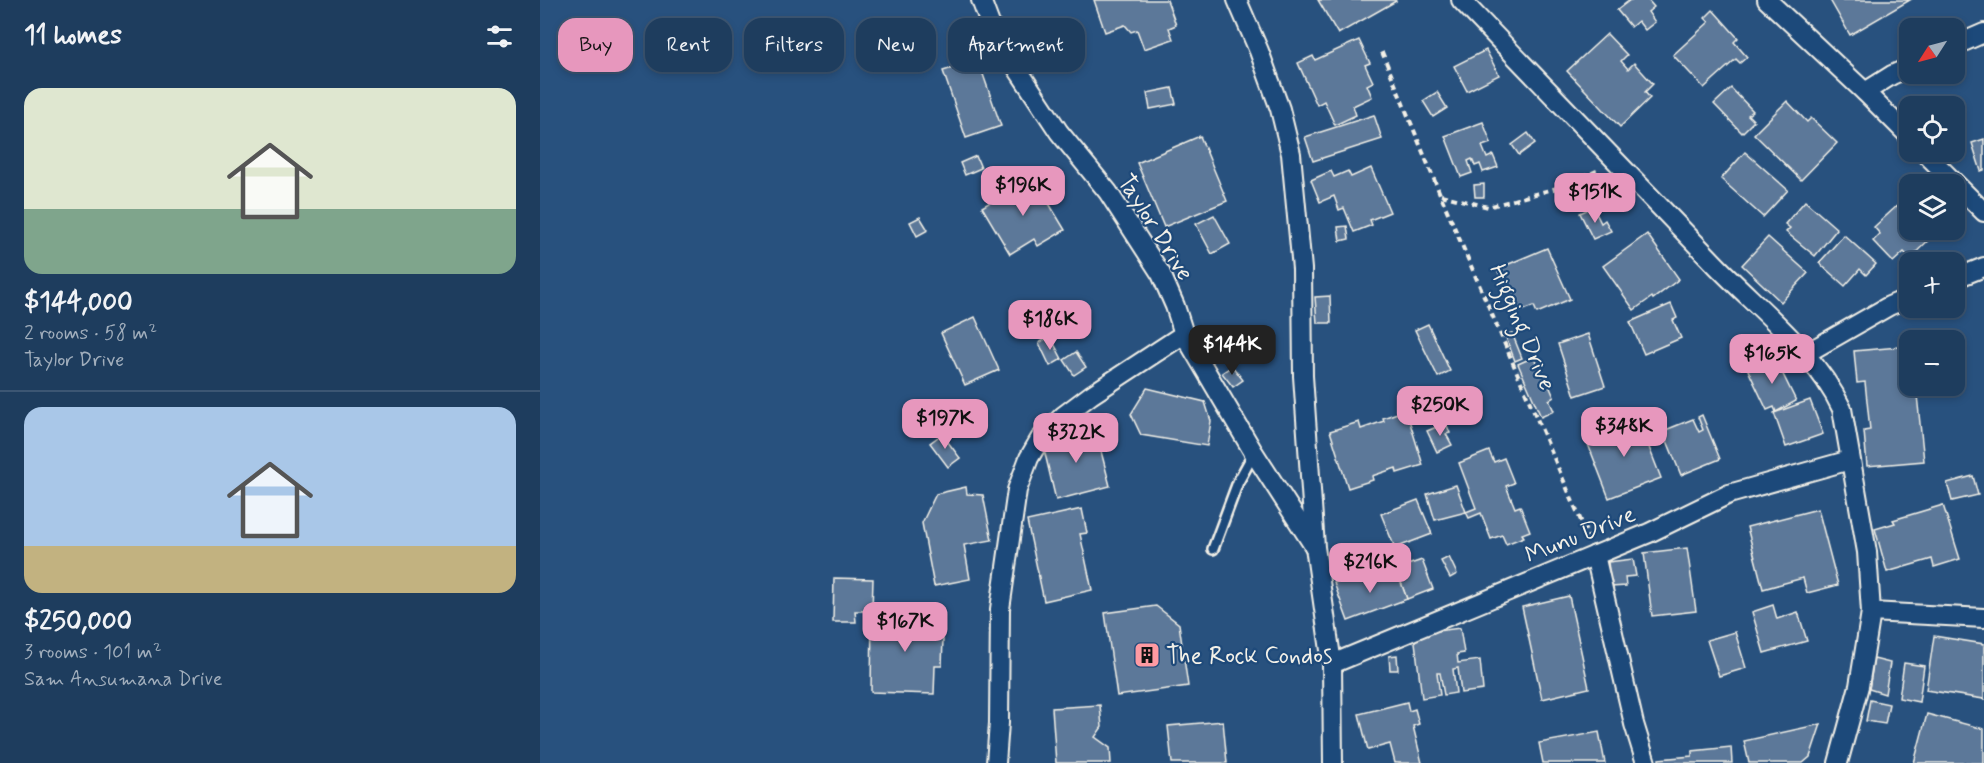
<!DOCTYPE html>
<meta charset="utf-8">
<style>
body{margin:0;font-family:Mynerve,sans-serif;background:#2b4867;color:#f1f3f6;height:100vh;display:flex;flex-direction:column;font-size:22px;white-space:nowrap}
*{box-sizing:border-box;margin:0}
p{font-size:20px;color:#a1aebc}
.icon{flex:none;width:33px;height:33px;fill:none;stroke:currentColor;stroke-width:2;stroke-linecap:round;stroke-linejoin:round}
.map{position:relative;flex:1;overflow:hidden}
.sheet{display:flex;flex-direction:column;background:#1e3d5e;width:540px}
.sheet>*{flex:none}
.hud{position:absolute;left:18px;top:18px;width:570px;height:54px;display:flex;gap:12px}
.needle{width:39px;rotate:234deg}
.controls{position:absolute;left:1359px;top:18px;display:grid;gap:12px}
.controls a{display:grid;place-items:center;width:66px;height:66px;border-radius:12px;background:#1e3d5e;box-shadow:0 3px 9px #0003,0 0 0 2px #3c5673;font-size:30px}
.price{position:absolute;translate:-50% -51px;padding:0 14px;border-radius:12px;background:#e797bd;color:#111;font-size:20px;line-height:39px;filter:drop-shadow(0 2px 3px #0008)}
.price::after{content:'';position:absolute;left:50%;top:36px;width:18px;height:14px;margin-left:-9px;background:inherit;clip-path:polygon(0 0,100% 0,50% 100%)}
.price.active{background:#222;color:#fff}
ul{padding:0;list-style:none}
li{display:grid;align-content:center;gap:12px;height:318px;padding:0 24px}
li+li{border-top:2px solid #3c5673}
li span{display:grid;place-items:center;height:186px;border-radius:18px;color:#555}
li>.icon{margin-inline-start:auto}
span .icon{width:108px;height:108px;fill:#fffc;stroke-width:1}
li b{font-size:26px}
h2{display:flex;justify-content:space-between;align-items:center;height:72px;padding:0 24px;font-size:26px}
.pill{padding:0 21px;border-radius:18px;background:#1e3d5e;box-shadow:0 3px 9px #0003,0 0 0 2px #3c5673;font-size:21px;line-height:54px}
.pill.active{background:#e797bd;color:#111}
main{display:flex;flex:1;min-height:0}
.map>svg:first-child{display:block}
.building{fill:#5b7899;stroke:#f4f1e8;stroke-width:1.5}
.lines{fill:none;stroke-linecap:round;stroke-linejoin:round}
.lane-casing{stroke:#f4f1e8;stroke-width:14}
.street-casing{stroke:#f4f1e8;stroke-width:22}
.path{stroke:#f4f1e8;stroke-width:4;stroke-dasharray:6 4.5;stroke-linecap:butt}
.lane{stroke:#1f4a7a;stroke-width:9}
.street{stroke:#1f4a7a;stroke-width:18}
.labels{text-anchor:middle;stroke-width:4.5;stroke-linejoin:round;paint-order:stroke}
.street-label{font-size:24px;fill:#f4f1e8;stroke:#1f4a7a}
.poi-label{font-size:24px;fill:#f4f1e8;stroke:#1f4a7a;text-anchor:start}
</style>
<main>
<section class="sheet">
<h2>11 homes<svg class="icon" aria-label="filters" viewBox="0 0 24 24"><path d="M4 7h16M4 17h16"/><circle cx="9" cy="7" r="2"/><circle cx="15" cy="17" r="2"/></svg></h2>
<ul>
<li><span style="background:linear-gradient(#dfe7d0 65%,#7fa58c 0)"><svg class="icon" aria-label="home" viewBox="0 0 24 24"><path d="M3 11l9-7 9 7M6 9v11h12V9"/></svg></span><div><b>$144,000</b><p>2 rooms · 58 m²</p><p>Taylor Drive</p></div></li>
<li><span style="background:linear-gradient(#a9c7e8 75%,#c2b280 0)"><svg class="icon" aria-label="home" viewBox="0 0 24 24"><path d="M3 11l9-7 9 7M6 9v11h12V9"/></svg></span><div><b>$250,000</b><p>3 rooms · 101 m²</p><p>Sam Ansumana Drive</p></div></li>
</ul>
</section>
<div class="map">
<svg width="1444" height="763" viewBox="0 0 1444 763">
<rect width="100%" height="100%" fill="#28517e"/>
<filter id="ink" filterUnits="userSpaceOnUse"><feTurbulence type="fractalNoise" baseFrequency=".0167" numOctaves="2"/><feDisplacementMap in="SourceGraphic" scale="12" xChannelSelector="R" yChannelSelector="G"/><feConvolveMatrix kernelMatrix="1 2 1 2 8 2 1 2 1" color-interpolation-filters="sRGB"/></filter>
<g filter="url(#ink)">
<g class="building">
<polygon points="554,0 627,0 636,25 629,28 633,39 604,49 597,30 591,32 585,25 565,32"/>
<polygon points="778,0 855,0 856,1 798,34"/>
<polygon points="1090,0 1108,0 1114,7 1108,12 1115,22 1105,30 1098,21 1091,27 1077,10"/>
<polygon points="1290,0 1370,0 1310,35"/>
<polygon points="1173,10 1198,38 1194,42 1207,57 1200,63 1196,59 1164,88 1133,55 1169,22 1165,18"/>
<polygon points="262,21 270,44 252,50 244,28"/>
<polygon points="1067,34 1087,55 1081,61 1088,69 1094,63 1113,84 1105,92 1110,98 1080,127 1027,71"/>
<polygon points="819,40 830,63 825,65 833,82 827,85 832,97 813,106 816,115 795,125 784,101 777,105 758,63 773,56 775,60"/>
<polygon points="946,50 959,75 927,91 914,66"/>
<polygon points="438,60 461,126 426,138 403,71"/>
<polygon points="632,88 636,104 610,109 607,93"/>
<polygon points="1191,88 1213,111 1208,115 1214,121 1202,133 1174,104"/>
<polygon points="897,92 907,108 893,117 883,101"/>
<polygon points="1247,101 1267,122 1271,118 1297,143 1261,180 1214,134"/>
<polygon points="834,115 842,139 773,161 765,137"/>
<polygon points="943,122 951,143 942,146 947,158 953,155 958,167 943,172 940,164 935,166 932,159 928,161 932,173 921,177 905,136"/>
<polygon points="988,133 995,143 979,155 972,145"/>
<polygon points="660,136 687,201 624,227 597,163"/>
<polygon points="1444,139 1444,170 1441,171 1432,143"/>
<polygon points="1205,152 1248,190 1223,217 1181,179"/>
<polygon points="436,156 441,168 425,175 420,163"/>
<polygon points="831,168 850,212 830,220 832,225 814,232 804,208 799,210 794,196 780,202 771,180 791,171 794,177 808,171 811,177"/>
<polygon points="461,176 467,187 455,194 448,184"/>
<polygon points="493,177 525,230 498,246 494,239 470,254 442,207"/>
<polygon points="944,184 944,197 935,197 934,185"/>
<polygon points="513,185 520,196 513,200 506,189"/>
<polygon points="1265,201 1297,229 1275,256 1246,232 1250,228 1245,224"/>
<polygon points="1359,204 1366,211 1370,207 1370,230 1393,230 1396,233 1370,258 1364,252 1353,262 1333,241 1340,234 1334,227"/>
<polygon points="1053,207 1061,223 1065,220 1071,231 1053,239 1040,213"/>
<polygon points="674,215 690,244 672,254 656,224"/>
<polygon points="380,217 388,230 377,236 370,222"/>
<polygon points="807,226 809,239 800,241 798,227"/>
<polygon points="1107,234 1139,279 1113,299 1112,297 1094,310 1063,266"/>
<polygon points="1304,235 1336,264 1326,275 1320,269 1305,286 1279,263"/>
<polygon points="1228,237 1268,273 1241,302 1202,265"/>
<polygon points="1007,248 1030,299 997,313 994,306 976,313 957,269"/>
<polygon points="790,296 791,323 777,323 775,297"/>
<polygon points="1131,304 1137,318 1133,320 1141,338 1104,354 1090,322"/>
<polygon points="435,317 459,370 425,385 401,333"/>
<polygon points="888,324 910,371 898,377 875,330"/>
<polygon points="972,333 982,358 975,361 965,335"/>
<polygon points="1048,334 1065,386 1035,396 1018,344"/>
<polygon points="510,336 522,359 510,366 499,343"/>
<polygon points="1370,346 1370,386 1376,386 1384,461 1327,466 1324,431 1330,430 1325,382 1317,383 1314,351"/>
<polygon points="536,352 546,367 534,375 524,360"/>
<polygon points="1234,356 1256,401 1236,412 1234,407 1227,410 1208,370"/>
<polygon points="994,357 997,366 1000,365 1014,397 1009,400 1014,411 1001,417 978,364"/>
<polygon points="692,366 703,380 693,387 682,373"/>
<polygon points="607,388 665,402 671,421 667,446 601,435 591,414"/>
<polygon points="1270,400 1283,434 1246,447 1234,413"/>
<polygon points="866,410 883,465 857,473 856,468 832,476 833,480 808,488 790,431 819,422 821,429 844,421 843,418"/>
<polygon points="1162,415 1180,459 1141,475 1123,431 1153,419 1159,432 1163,430 1158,417"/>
<polygon points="1098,419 1121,478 1069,498 1046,439"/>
<polygon points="906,423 910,433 906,434 912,445 897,452 887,431"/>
<polygon points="555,428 570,486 516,500 502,441"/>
<polygon points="402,434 420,458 408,467 390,443"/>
<polygon points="949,451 954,462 964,458 974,483 966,486 975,508 980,506 990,531 982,534 984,537 966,544 962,535 951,539 941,513 929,518 926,512 936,508 919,463"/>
<polygon points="1433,476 1438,495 1412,501 1407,483"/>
<polygon points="916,485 926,512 895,520 887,494"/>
<polygon points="426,487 427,494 443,495 452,540 424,545 430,579 394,586 382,523 396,494"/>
<polygon points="878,500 892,534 855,548 841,514"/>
<polygon points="1403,505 1420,559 1394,567 1392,559 1347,572 1335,529 1355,523 1353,520"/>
<polygon points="542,509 547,533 540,534 552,590 504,601 487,521"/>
<polygon points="1278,509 1298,585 1267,593 1263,578 1223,589 1207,527"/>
<polygon points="1147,548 1156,611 1112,616 1104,553"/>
<polygon points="909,557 917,574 910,578 901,561"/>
<polygon points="1093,559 1096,576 1085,577 1086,586 1071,587 1068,562"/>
<polygon points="882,560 893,589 867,599 856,569"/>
<polygon points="828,566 832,574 821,580 817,572"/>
<polygon points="856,569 867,599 808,621 794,583 816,574 820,583"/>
<polygon points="294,578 333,579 332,611 315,611 316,622 293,622"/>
<polygon points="1029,596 1049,688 1002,699 982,607"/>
<polygon points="1233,605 1237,619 1258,612 1267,641 1224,653 1212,612"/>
<polygon points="616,606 639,624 648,686 577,696 565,613"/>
<polygon points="332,613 396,615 395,639 403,639 402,666 395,666 394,694 331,692"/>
<polygon points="920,628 924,653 917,654 918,663 940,660 943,690 921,693 918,668 913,669 916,693 904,695 900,673 897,673 900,695 882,698 874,634"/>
<polygon points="1195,632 1206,668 1179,676 1167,640"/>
<polygon points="1394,636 1444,644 1444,699 1386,690"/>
<polygon points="857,655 858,670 850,670 849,656"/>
<polygon points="1334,659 1350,663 1345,694 1329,689"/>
<polygon points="1364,663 1384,666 1379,702 1359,698"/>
<polygon points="1330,700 1349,704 1345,724 1326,721"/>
<polygon points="867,702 869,711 875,709 879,724 873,726 882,763 855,763 850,744 828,750 819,714"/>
<polygon points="560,705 562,727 555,737 570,748 571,763 516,763 512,708"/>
<polygon points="1387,714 1444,729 1444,763 1374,763"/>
<polygon points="683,721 687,763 632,763 628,726"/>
<polygon points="1281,724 1270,757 1263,763 1209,763 1204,741"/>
<polygon points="1059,732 1065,763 1003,763 999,743"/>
<polygon points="1191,747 1192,763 1119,763 1119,759 1152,756 1152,751"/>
</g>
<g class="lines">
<g class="lane-casing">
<polyline id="lane" points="673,549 698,482 714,453"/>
</g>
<g class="street-casing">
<g id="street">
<polyline points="441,0 453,32 519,132 568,192 621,274 635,306 644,334 714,453 774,546"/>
<polyline points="697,0 719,51 740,109 751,154 762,269 763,376 775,547 792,664 793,763"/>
<path d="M 921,0 C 1006,89 1092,177 1177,266 C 1220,310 1276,353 1302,409 L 1327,552 L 1331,612 L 1319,686 L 1298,763"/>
<polyline points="1227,0 1325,92 1370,137"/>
<polyline points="1414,46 1444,33"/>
<polyline points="1325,92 1352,75 1370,67"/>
<polyline points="1384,152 1444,212"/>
<polyline points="1414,279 1444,267"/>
<polyline points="1265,354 1349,306 1370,297"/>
<polyline points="1055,555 1094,724 1106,763"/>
<polyline points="1331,612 1444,618"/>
<polyline points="792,664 1109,533 1189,494 1310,460"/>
<polyline points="456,763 459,723 460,609 477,490 489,458 500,439 523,416 551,395 644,334"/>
</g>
</g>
<g class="path">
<polyline points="842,52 900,194 1048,537"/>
<polyline points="901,195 948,207 1017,188 1059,170"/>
</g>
<use href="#lane" class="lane"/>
<use href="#street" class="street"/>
</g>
</g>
<defs>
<g id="building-square" transform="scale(1.35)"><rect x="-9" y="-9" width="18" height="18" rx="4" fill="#ff9aa2" stroke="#1f4a7a"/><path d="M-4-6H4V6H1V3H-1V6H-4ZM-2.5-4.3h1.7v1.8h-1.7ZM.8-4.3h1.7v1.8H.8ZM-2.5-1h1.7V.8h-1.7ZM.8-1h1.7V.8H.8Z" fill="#111"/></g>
</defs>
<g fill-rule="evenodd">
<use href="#building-square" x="607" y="655"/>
</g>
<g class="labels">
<g class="street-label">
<text transform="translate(616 227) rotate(58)" y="8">Taylor Drive</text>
<text transform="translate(983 327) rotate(67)" y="8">Higging Drive</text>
<text transform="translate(1040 534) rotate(-22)" y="8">Munu Drive</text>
</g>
<g class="poi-label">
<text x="626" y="663">The Rock Condos</text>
</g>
</g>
</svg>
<div class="controls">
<a><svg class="needle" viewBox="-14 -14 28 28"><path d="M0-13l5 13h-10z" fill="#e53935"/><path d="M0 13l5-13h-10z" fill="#a1aebc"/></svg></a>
<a><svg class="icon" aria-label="locate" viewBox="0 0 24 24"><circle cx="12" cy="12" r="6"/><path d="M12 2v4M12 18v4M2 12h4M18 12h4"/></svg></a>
<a><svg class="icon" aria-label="layers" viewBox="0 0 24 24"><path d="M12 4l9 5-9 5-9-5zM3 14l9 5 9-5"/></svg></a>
<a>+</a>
<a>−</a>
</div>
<b class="price" style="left:483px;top:217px">$196K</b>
<b class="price" style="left:1055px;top:224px">$151K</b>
<b class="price" style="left:510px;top:351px">$186K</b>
<b class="price active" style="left:692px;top:376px">$144K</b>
<b class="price" style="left:1232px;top:385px">$165K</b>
<b class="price" style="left:900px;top:437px">$250K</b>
<b class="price" style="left:405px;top:450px">$197K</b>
<b class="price" style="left:1084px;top:458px">$348K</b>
<b class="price" style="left:536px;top:464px">$322K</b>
<b class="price" style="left:830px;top:594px">$216K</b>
<b class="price" style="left:365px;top:653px">$167K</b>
<div class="hud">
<a class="pill active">Buy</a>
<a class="pill">Rent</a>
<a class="pill">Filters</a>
<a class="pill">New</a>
<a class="pill">Apartment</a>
</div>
</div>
</main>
